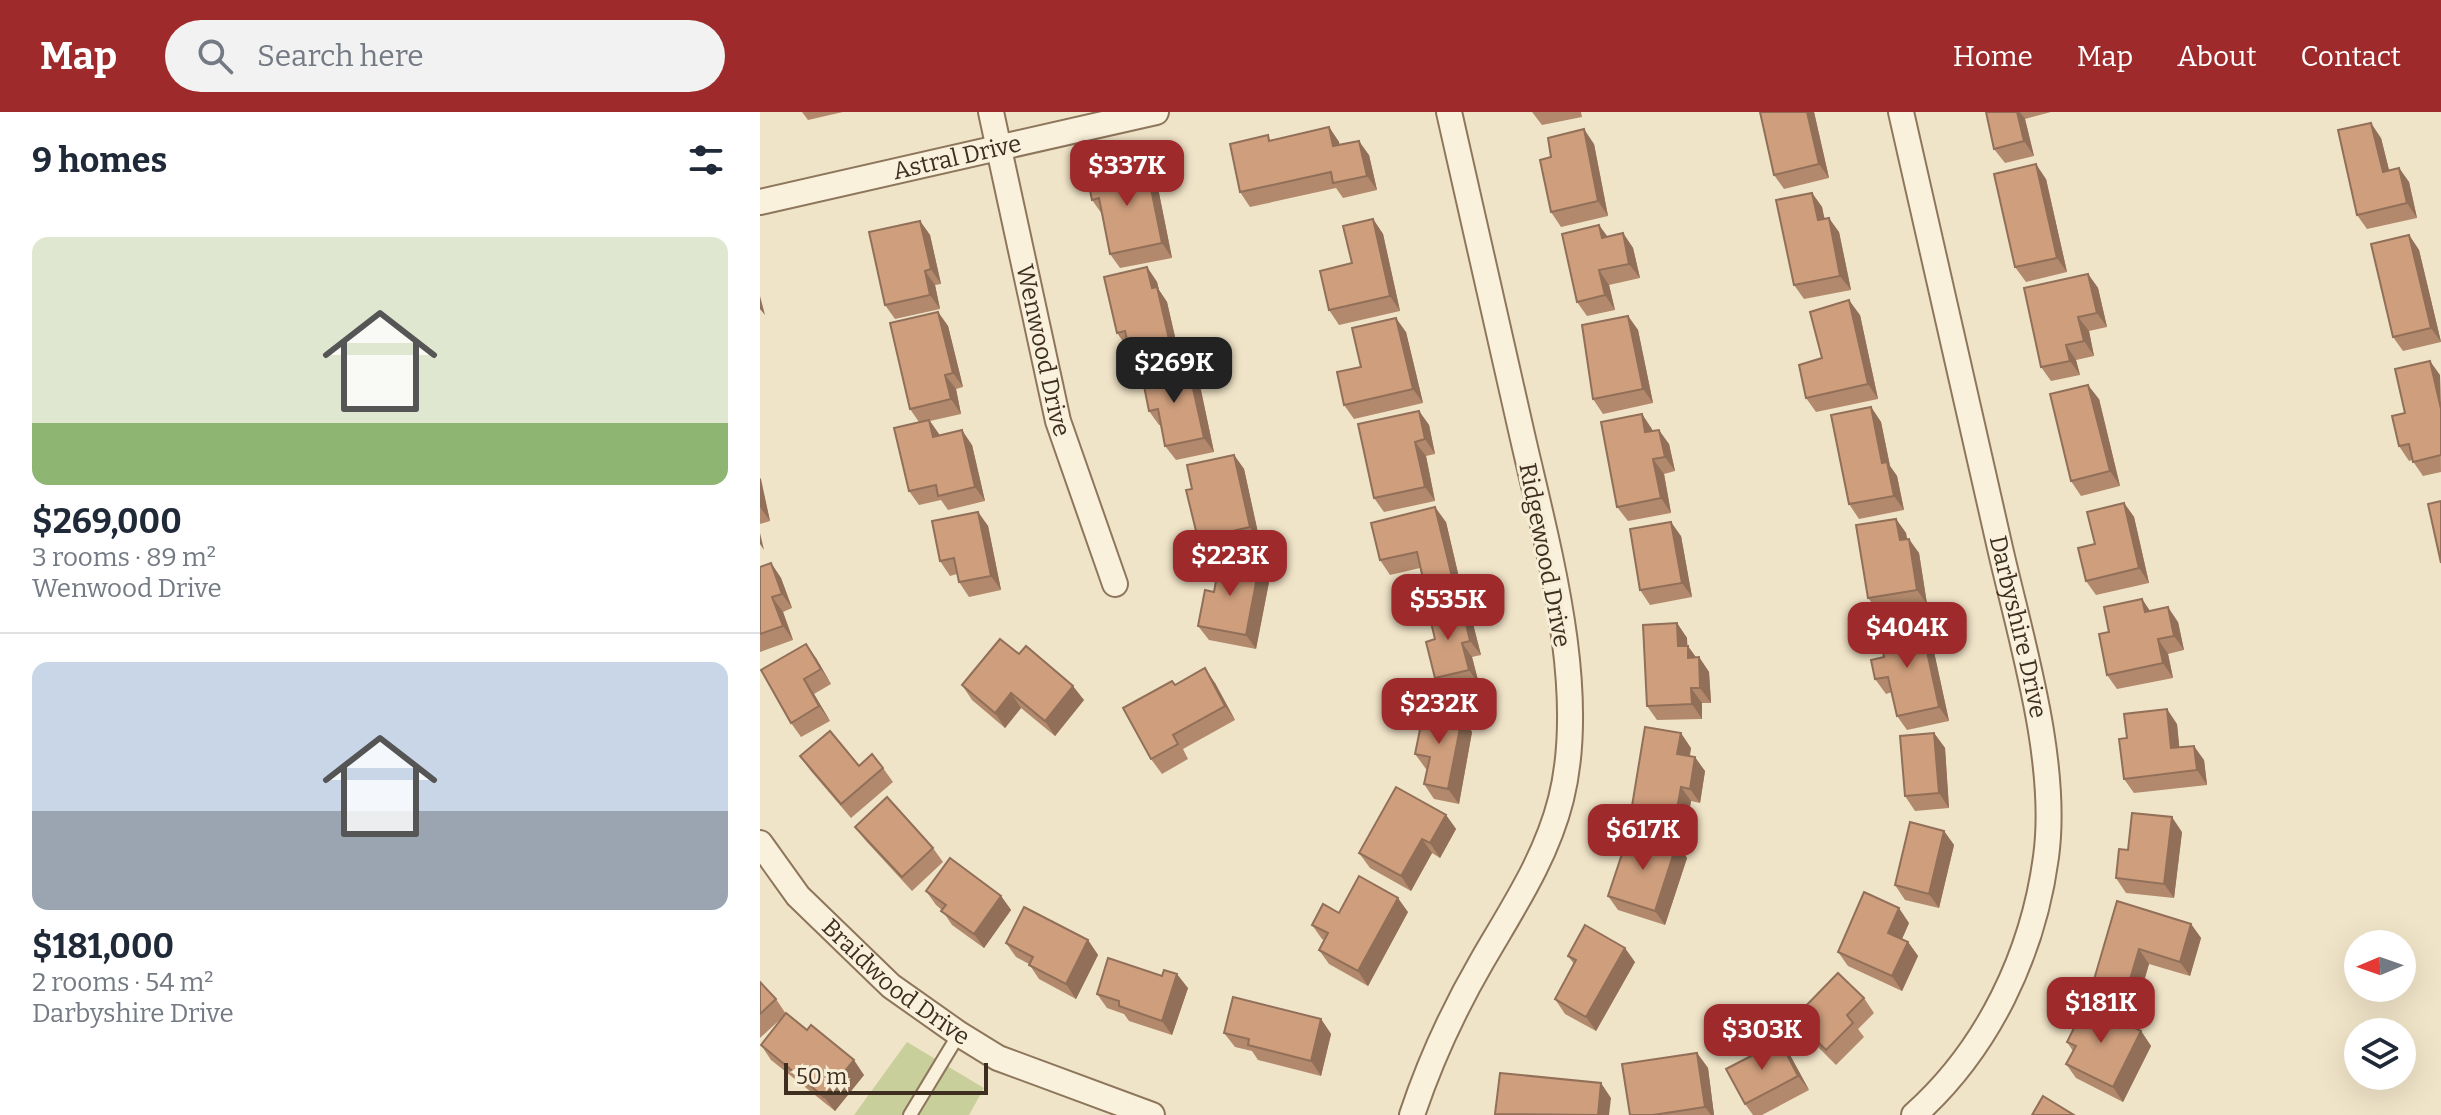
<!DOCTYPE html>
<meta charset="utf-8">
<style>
body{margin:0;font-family:Bitter,serif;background:#f2f2f3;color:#1f2937;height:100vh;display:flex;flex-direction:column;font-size:30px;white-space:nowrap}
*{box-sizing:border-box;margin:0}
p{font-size:26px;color:#747a83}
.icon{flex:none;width:44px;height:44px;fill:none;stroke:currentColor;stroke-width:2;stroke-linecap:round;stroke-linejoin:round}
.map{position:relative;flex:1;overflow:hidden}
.panel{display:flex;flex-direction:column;background:#fff;width:760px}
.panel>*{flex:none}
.needle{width:52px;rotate:268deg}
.tools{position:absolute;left:1584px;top:818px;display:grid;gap:16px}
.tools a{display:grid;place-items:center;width:72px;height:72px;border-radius:50%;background:#fff;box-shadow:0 8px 32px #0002;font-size:40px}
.scale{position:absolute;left:24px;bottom:20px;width:204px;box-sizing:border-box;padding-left:8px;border:4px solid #3d2e20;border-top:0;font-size:22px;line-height:28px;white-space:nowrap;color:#3d2e20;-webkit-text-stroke:6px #f7eed8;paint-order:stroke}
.price{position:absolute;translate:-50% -68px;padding:0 18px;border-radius:16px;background:#9e2a2b;color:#fff;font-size:26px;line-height:52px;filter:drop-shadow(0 2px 4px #0008)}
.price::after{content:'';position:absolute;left:50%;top:48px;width:24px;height:18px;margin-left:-12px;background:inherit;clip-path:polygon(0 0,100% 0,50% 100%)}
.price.selected{background:#222;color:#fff}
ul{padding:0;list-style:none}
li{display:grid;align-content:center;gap:16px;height:424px;padding:0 32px}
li+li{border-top:2px solid #e0e1e3}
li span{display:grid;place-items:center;height:248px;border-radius:16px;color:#555}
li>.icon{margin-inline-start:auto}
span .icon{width:144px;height:144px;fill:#fffc;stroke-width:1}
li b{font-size:34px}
h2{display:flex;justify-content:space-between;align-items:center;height:96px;padding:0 32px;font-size:34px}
header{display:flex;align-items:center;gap:48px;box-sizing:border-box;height:112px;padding:0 40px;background:#9e2a2b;color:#fff}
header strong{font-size:38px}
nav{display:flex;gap:44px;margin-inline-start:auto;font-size:28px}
.search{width:560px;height:72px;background:#f2f2f3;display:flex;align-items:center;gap:20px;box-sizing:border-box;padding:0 28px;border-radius:44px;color:#747a83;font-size:30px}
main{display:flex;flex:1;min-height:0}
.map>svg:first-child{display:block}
.green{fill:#c9cf9b}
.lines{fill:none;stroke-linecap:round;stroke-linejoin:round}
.service-casing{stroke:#8d765c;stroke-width:16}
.minor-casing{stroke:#8d765c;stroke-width:28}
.service{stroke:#faf1dc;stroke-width:12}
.minor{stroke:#faf1dc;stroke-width:24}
.wall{fill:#b2896c}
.shaded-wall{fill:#916f58}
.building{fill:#cf9f7d;stroke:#916f58;stroke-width:2}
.labels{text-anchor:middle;stroke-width:6;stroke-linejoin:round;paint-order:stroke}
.street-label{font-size:24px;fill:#3d2e20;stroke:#f7eed8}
</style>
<header>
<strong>Map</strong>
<div class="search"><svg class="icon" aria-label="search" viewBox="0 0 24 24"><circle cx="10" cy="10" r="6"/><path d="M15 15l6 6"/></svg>Search here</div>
<nav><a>Home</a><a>Map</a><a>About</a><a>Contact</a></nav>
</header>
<main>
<section class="panel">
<h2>9 homes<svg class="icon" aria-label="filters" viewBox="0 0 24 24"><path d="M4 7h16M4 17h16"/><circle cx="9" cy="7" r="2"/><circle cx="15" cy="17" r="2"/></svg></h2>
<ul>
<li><span style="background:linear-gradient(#dfe7d0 75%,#8fb573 0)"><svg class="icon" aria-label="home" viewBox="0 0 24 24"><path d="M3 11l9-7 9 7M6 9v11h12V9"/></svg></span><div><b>$269,000</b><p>3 rooms · 89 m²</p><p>Wenwood Drive</p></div></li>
<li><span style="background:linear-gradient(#c9d6e8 60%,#9aa5b1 0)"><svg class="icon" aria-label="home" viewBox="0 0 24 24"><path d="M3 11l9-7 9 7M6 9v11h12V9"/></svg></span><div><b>$181,000</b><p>2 rooms · 54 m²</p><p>Darbyshire Drive</p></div></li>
</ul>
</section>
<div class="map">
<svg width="1681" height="1003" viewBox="0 0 1681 1003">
<rect width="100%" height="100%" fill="#f0e4c8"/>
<polygon class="green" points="147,930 224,976 209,1003 94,1003"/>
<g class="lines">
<g class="service-casing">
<polyline id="service" points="150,1003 199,922"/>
</g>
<g class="minor-casing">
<g id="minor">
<path id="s1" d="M 231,0 L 298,309 L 355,472"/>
<path id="s2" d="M 1141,0 C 1174,145 1207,290 1240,436 C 1261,528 1299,650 1286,745 C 1273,842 1228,937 1154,1003"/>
<path id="s3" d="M 0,90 L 396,0"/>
<path id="s4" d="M 0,731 L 38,784 L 131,874 L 199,922 L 238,946 L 392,1003"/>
<path d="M 652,1003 C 670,949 693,899 722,849 C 752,797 786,747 801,687 C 829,575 786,429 761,318 C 737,212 713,106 689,0"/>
</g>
</g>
<use href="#service" class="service"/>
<use href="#minor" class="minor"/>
</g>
<g class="wall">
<polygon points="42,0 83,0 48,8"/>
<polygon points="772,0 821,0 822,5 782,13"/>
<polygon points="1054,0 1069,66 1024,77 1014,63"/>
<polygon points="1226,0 1291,0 1265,7 1274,44 1245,51 1234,37"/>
<polygon points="569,15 579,30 579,33 609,43 617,78 583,86 576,76 490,95 480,80 511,28"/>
<polygon points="1621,26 1629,58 1639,56 1649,70 1657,106 1607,117 1597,103"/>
<polygon points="834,32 848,104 801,115 791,100 791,45"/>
<polygon points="386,52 396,66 412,146 360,156 350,142 342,102 332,88"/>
<polygon points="1286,67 1307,160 1266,170 1255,155"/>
<polygon points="1052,81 1062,95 1064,107 1079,120 1091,178 1044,187 1034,173"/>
<polygon points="613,107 623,122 640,199 579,213 569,198"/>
<polygon points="160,109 170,123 181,172 175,173 180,197 135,207 125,193"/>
<polygon points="839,113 847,125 863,121 873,136 880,166 849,173 855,198 827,204 817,190"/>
<polygon points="1649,123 1659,138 1681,230 1643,239 1633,225"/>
<polygon points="387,155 397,170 399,178 407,190 421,251 382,260 371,245 369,235 367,235 357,221"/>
<polygon points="1328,162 1338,176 1347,215 1329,219 1334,244 1316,248 1320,263 1291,269 1281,255"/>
<polygon points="178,200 188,214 203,275 196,277 201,302 170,309 180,324 212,333 225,389 188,398 181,388 159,393 149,379 159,310 150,297"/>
<polygon points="1100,203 1118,287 1056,300 1046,286 1062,246"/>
<polygon points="868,204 878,218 893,291 843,302 833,287"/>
<polygon points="646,220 663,291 594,307 584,293 601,255"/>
<polygon points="1680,263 1681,360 1663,364 1652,348 1649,349 1639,334 1645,301"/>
<polygon points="439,269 454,340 416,348 405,334 401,313 399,313 389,299"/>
<polygon points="1339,287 1360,374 1321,384 1311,369"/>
<polygon points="1111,295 1121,310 1130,354 1137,364 1144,398 1099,407 1089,392"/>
<polygon points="659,299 669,313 675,342 666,344 675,389 624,400 614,386"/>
<polygon points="882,302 892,319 909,332 915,359 904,362 911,401 868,409 857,395"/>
<polygon points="474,343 484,357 500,430 448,441 438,427 432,377"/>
<polygon points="0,366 10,409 0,412"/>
<polygon points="1364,391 1374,405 1389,471 1336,483 1326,469 1335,432"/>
<polygon points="218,400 228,414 241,478 209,485 199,470 197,462 190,464 180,449"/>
<polygon points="1136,407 1146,421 1147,427 1159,441 1167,492 1119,500 1108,486"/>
<polygon points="686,410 704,487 676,494 666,480 660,456 630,463 620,448"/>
<polygon points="921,424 932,485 890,493 880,478"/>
<polygon points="11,451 21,466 32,496 23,500 33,528 0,540 0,455"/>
<polygon points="499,455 509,470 496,537 449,528 438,514 454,480"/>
<polygon points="1382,487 1390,499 1418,510 1424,538 1408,542 1413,566 1357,577 1347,563 1349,520"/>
<polygon points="702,494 712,508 721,543 712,545 719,572 686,581 675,566 675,527"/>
<polygon points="917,511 927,526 927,534 936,546 939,545 949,560 951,591 942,591 942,607 897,608 887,594"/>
<polygon points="1161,512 1171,526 1189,609 1147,618 1137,604 1132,580 1126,582 1115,567 1124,545"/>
<polygon points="259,542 324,588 295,624 261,596 245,616 212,588 202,573"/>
<polygon points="56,546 71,572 54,582 70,609 41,625 31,611 1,558"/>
<polygon points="455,571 475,608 423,637 428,647 402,662 391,647 415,573"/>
<polygon points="702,606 712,620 699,692 674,687 664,672 667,657 666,657 655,642"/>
<polygon points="1417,612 1419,635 1444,648 1447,673 1374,681 1364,667 1367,626"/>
<polygon points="1174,621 1185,636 1189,696 1155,699 1145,684"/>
<polygon points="931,636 930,644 945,659 940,691 931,689 926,717 882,709 872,694"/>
<polygon points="40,644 99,654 123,656 133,670 91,706 50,658"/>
<polygon points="686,703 696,717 680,746 672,741 651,779 610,756 599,741"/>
<polygon points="95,715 173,736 183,750 152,779 106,729"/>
<polygon points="1184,719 1194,733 1179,796 1145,788 1135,773"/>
<polygon points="1422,720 1414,786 1366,781 1356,766 1368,738"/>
<polygon points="917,731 927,746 905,813 858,798 848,784 876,736"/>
<polygon points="166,779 241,784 251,798 224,836 192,813 182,798 176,793"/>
<polygon points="1357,789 1431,812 1441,826 1430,864 1389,852 1376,896 1343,886 1333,871"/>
<polygon points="648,800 608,874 569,852 559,838 564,828 562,827 552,813 579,801"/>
<polygon points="1149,811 1142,827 1148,830 1158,844 1142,879 1088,854 1078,840"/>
<polygon points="328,828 338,843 316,887 279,867 269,852 256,845 246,831"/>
<polygon points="808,844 875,850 836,919 805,902 795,887 814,852"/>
<polygon points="0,870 16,887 26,902 0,926"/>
<polygon points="428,876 412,923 369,909 364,902 347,896 337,882"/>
<polygon points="1104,886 1114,901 1098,917 1104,925 1076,953 1044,921 1034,906"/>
<polygon points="561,907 571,922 561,964 498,948 492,939 475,935 464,921"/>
<polygon points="47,918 104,963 75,999 11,948 1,933"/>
<polygon points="1381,919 1391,934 1363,990 1316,966 1306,952 1313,939 1307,930"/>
<polygon points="937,941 948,956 954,1003 870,1003"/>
<polygon points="1030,943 1049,978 1002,1003 993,1003 985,992"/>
</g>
<g class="shaded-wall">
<polygon points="1047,0 1054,0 1069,66 1059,52"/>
<polygon points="1257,0 1260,0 1265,7 1274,44 1264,29"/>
<polygon points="1611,11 1621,26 1633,74 1623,60"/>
<polygon points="569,15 579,30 583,49 573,34"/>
<polygon points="824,17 834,32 848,104 838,89"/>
<polygon points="599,29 609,43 617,78 607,64"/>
<polygon points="386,52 396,66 412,146 402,131"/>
<polygon points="1276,52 1286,67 1307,160 1297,146"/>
<polygon points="1639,56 1649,70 1657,106 1647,91"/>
<polygon points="1052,81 1062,95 1068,122 1058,108"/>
<polygon points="1069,106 1079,120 1091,178 1080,164"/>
<polygon points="613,107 623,122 640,199 630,184"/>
<polygon points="160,109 170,123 181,172 171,157"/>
<polygon points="839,113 850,128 842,126"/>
<polygon points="863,121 873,136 880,166 869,152"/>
<polygon points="1649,123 1659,138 1681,230 1671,216"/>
<polygon points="387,155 397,170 399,178 407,190 421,251 411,236 392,176"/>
<polygon points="839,158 849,173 855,198 845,183"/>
<polygon points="165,159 175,173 180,197 170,183"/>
<polygon points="1328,162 1338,176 1347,215 1337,201"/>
<polygon points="0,184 5,203 0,197"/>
<polygon points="1089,188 1100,203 1118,287 1108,272"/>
<polygon points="178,200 188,214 203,275 193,261"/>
<polygon points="868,204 878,218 893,291 883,277"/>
<polygon points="1318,205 1329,219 1334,244 1324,229"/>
<polygon points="636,206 646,220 663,291 653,277"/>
<polygon points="1306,233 1316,248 1320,263 1310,249"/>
<polygon points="1670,249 1680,263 1681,297"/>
<polygon points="428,254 439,269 454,340 444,326"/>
<polygon points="185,263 196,277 201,302 191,287"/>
<polygon points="1328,273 1339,287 1360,374 1350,359"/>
<polygon points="1111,295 1121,310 1130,354 1137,364 1144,398 1134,384 1122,351"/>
<polygon points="659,299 669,313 675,342 665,327"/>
<polygon points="882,302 892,317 895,335 885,320"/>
<polygon points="169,308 179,322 183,340 173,325"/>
<polygon points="202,318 212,333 225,389 215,375"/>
<polygon points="899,318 909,332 915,359 905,345"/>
<polygon points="655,330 666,344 675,389 665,375"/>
<polygon points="474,343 484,357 500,430 490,415"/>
<polygon points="893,347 904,362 911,401 901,386"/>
<polygon points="0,366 1,367 10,409 0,395"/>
<polygon points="1364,391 1374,405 1389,471 1379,456"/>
<polygon points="675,395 686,410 704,487 694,473"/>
<polygon points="218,400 228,414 241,478 231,464"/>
<polygon points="1136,407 1146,421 1150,443 1140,428"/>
<polygon points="911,410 921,424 932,485 922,471"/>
<polygon points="0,421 4,438 0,432"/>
<polygon points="1149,427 1159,441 1167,492 1157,478"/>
<polygon points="11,451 21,466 32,496 22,482"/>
<polygon points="499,455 509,470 496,537 486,523"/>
<polygon points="12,485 23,500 33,528 23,514"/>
<polygon points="1382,487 1392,502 1385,500"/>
<polygon points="702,494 712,508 721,543 710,529"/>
<polygon points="1408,495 1418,510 1424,538 1414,524"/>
<polygon points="917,511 927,526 928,543 928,534 938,548 938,560 918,534"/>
<polygon points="1161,512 1171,526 1189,609 1179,595"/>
<polygon points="1398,527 1408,542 1413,566 1403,551"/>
<polygon points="702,531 712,545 719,572 709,558"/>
<polygon points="46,532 56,546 71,572 61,557"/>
<polygon points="939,545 949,560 951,591 940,576"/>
<polygon points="445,556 455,571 475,608 465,594"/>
<polygon points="44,567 54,582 70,609 59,594"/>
<polygon points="313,574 324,588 295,624 285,609"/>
<polygon points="931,576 942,591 942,607 932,592"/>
<polygon points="251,581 261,596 245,616 235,601"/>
<polygon points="1407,597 1417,612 1421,651 1411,636"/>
<polygon points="702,606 712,620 699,692 688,677"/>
<polygon points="921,621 931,636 927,656 917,642"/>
<polygon points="1174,621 1185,636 1189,696 1179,681"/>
<polygon points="1434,634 1444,648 1447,673 1437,658"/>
<polygon points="935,645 945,659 940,691 930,677"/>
<polygon points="921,675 931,689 926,717 916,702"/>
<polygon points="686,703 696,717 680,746 670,731"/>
<polygon points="1412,705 1422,720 1414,786 1404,772"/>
<polygon points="1184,719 1194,733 1179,796 1169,782"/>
<polygon points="662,727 672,741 651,779 641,764"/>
<polygon points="917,731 927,746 905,813 895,799"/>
<polygon points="241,784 251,798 224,836 214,822"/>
<polygon points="638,786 648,800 608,874 598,859"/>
<polygon points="1139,796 1149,811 1138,836 1128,821"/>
<polygon points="1431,812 1441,826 1430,864 1420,850"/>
<polygon points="328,828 338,843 316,887 306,872"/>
<polygon points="1148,830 1158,844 1142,879 1132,864"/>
<polygon points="865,836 875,850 836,919 826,905"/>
<polygon points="1379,837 1389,852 1376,896 1366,881"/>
<polygon points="417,862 428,876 412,923 402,909"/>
<polygon points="561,907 571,922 561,964 551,949"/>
<polygon points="1381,919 1391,934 1363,990 1353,975"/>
<polygon points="1020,929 1030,943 1049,978 1038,964"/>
<polygon points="937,941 948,956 954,1003 951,1003 945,995"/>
<polygon points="94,948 104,963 75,999 64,985"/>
<polygon points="841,971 851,986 849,1003 838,1003"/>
</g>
<g class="building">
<polygon points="1000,0 1047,0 1059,52 1014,63"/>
<polygon points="1226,0 1257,0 1264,29 1234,37"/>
<polygon points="1611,11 1623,60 1639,56 1647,91 1597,103 1578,18"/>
<polygon points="569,15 573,34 599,29 607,64 573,71 571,60 480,80 470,32 508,23 509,29"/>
<polygon points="824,17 838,89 791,100 780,48 791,45 788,26"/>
<polygon points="386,52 402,131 350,142 339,86 332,88 327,64"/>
<polygon points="1276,52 1297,146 1255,155 1234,62"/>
<polygon points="1052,81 1058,108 1069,106 1080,164 1034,173 1016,88"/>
<polygon points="613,107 630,184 569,198 560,159 592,151 583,114"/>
<polygon points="160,109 171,157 165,159 170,183 125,193 109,120"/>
<polygon points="839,113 842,126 863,121 869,152 839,158 845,183 817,190 802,122"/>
<polygon points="1649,123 1671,216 1633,225 1611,132"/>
<polygon points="387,155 392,176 397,175 411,236 371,245 365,219 357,221 344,165"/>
<polygon points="1328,162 1337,201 1318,205 1324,229 1306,233 1310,249 1281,255 1264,176"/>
<polygon points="1089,188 1108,272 1046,286 1039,253 1062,246 1050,200"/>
<polygon points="178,200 193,261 185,263 191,287 150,297 130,211"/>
<polygon points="868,204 883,277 833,287 822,213"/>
<polygon points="636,206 653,277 584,293 577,260 601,255 592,216"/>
<polygon points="1670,249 1681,297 1681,343 1653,350 1649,332 1639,334 1632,304 1645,301 1635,257"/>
<polygon points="428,254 444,326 405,334 398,297 389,299 382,264"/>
<polygon points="1328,273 1350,359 1311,369 1290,282"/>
<polygon points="1111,295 1122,351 1127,350 1134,384 1089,392 1071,303"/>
<polygon points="659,299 665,327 655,330 665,375 614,386 598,312"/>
<polygon points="882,302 885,320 899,318 905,345 893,347 901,386 857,395 841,310"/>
<polygon points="169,308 173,325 202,318 215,375 178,384 176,373 149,379 134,316"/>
<polygon points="474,343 490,415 438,427 426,378 432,377 427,353"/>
<polygon points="1681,389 1681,451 1668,392"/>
<polygon points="1364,391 1379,456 1326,469 1318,436 1335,432 1327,400"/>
<polygon points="675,395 694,473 666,480 657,440 620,448 611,411"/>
<polygon points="218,400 231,464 199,470 194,446 180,449 172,409"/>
<polygon points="1136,407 1140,428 1149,427 1157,478 1108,486 1096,413"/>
<polygon points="911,410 922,471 880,478 870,417"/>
<polygon points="460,447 499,455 486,523 438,514 445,478 454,480"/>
<polygon points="11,451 22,482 12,485 23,514 0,522 0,455"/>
<polygon points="1382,487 1385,500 1408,495 1414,524 1398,527 1403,551 1347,563 1339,522 1349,520 1344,495"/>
<polygon points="702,494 710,529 702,531 709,558 675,566 666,530 675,527 669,502"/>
<polygon points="917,511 918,534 928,534 928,546 939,545 940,576 931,576 932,592 887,594 883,513"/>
<polygon points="1161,512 1179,595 1137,604 1128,565 1115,567 1111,548 1124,545 1119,521"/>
<polygon points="240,527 259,542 266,534 313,574 285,609 251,581 235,601 202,573"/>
<polygon points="46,532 61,557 44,567 59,594 31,611 1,558"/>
<polygon points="445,556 465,594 413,623 418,632 391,647 363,596 412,569 415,573"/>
<polygon points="1407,597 1411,636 1434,634 1437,658 1364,667 1359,627 1367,626 1364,602"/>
<polygon points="664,598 702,606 688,677 664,672 670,645 655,642"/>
<polygon points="885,615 921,621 917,642 935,645 930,677 921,675 916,702 872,694"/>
<polygon points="70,619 99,654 112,642 123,656 81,692 40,644"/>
<polygon points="1174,621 1179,681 1145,684 1140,624"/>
<polygon points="636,675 686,703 670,731 662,727 641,764 599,741"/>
<polygon points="127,685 173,736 142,765 95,715"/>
<polygon points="1372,701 1412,705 1404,772 1356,766 1359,737 1368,738"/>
<polygon points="1150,710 1184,719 1169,782 1135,773"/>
<polygon points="882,720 917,731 895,799 848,784 865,733 876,736"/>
<polygon points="190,746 241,784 214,822 181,799 186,793 166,779"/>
<polygon points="599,764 638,786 598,859 559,838 568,821 552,813 563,792 579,801"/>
<polygon points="1104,780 1139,796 1128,821 1148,830 1132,864 1078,840"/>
<polygon points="1357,789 1431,812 1420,850 1379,837 1366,881 1333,871"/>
<polygon points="264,795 328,828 306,872 269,853 273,845 246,831"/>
<polygon points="825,813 865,836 826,905 795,887 816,848 808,844"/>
<polygon points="348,846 402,864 404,858 417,862 402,909 359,894 359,889 337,882"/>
<polygon points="1078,861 1104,886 1087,903 1093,911 1066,938 1034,906"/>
<polygon points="0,870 16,887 0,902"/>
<polygon points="473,885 561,907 551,949 488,933 489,927 464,921"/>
<polygon points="1326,892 1381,919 1353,975 1306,952 1316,934 1307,930"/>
<polygon points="26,901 47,918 51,913 94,948 64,985 1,933"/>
<polygon points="1020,929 1038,964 985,992 966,957"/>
<polygon points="937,941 945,995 893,1003 870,1003 862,952"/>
<polygon points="740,961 841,971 838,1003 735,1002"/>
<polygon points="1283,984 1314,1003 1272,1003"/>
</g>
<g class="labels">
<g class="street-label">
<text dy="8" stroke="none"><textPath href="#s3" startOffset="202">Astral Drive</textPath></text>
<text dy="8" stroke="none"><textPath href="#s1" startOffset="244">Wenwood Drive</textPath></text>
<text transform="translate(785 443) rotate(79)" y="8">Ridgewood Drive</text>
<text dy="8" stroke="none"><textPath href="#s2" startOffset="528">Darbyshire Drive</textPath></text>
<text dy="8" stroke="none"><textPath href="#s4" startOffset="196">Braidwood Drive</textPath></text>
</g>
</g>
</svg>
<div class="tools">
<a><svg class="needle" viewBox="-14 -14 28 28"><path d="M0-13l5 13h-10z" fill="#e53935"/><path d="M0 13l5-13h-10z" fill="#747a83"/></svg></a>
<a><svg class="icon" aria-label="layers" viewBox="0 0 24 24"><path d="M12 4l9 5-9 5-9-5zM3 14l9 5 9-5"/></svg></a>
</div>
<div class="scale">50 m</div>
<b class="price" style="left:367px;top:96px">$337K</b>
<b class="price selected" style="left:414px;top:293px">$269K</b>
<b class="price" style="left:470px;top:486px">$223K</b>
<b class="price" style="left:688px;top:530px">$535K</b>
<b class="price" style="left:1147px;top:558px">$404K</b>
<b class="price" style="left:679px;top:634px">$232K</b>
<b class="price" style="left:883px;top:760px">$617K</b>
<b class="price" style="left:1341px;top:933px">$181K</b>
<b class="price" style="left:1002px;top:960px">$303K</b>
</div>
</main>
